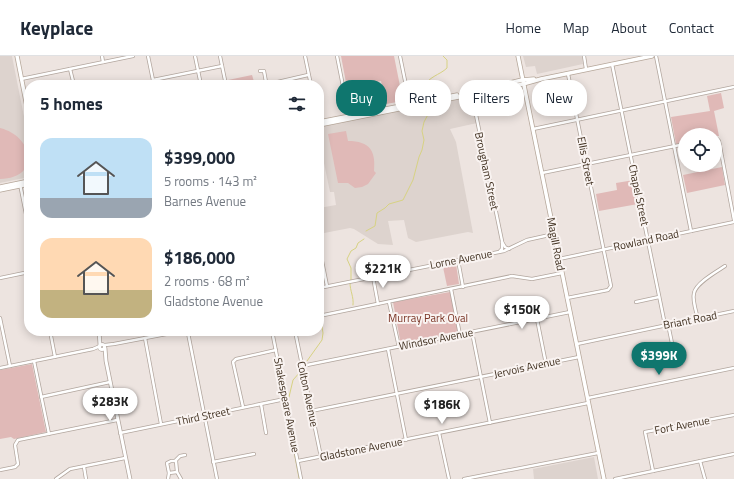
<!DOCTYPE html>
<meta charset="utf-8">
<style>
body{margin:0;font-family:"Titillium Web",sans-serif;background:#f6f6f7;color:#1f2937;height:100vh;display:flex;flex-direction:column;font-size:15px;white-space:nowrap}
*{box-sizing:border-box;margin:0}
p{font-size:13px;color:#747a83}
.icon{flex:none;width:22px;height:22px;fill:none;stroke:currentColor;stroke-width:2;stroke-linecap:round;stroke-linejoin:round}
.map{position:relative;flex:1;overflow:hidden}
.panel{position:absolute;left:24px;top:24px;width:300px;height:256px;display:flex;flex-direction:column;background:#fff;border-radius:16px;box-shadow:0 2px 10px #0003}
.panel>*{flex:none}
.hud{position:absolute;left:336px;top:24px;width:338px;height:36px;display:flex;gap:8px}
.fabs{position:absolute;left:678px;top:72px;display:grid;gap:8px}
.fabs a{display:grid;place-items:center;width:44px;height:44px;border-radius:50%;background:#fff;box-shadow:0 2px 10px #0003;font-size:20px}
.price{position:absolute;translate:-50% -34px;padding:0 9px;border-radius:14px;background:#fff;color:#222;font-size:13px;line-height:26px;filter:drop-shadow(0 1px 2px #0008)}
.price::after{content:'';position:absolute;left:50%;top:24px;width:12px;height:9px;margin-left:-6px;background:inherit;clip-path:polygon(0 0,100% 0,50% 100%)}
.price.on{background:#0f766e;color:#fff}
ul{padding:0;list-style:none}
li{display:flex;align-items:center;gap:12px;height:100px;padding:0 16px}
li span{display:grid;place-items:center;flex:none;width:112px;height:80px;border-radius:12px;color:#555}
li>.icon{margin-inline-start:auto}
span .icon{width:48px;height:48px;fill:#fffc;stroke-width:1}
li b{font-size:17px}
h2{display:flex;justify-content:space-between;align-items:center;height:48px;padding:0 16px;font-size:17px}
.tag{padding:0 14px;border-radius:16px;background:#fff;box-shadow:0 2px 10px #0003;font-size:14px;line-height:36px}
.tag.on{background:#0f766e;color:#fff}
header{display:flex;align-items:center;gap:24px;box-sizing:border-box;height:56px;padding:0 20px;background:#fff;border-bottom:1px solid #e0e1e3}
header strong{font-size:19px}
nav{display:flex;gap:22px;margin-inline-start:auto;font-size:14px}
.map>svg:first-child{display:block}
.built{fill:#ddd3ce}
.green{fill:#e0b9b7}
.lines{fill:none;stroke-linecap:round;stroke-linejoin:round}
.stream{stroke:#d7d283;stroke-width:1}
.minor-casing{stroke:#b2a69e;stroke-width:4}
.tertiary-casing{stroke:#b2a69e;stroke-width:4.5}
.secondary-casing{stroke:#b6a79a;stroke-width:5}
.minor{stroke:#fff;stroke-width:2.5}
.tertiary{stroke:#fff;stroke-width:3}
.secondary{stroke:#fff;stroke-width:3.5}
.labels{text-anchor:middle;stroke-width:4;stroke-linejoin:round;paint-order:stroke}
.street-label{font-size:11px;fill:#3f2f1f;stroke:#f9f3f1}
.park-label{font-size:11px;fill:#793425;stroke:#f9f3f1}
</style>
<header>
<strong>Keyplace</strong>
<nav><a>Home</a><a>Map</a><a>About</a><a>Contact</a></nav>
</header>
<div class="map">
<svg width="734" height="423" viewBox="0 0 734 423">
<rect width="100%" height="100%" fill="#ede4e0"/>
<g class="built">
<polygon points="0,0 12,0 29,86 29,121 0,127"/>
<polygon points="523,0 582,0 583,8 537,18 535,10 526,11"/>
<polygon points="468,39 473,44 477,67 450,73 456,86 473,177 468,176 416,186 408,182 404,164 388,165 393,189 378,188 354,173 350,172 319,178 319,152 336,149 334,136 330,136 319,83 319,69"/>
<polygon points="594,401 598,423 534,423 533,413"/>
</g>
<g class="green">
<polygon points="341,0 394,0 403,45 386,48 381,25 347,32"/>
<polygon points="252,19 255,29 229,29 228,24"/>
<polygon points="721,37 724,52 714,55 719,80 685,79 685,87 676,88 671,61 710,55 707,40"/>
<path d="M 0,72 C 33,80 42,122 0,123 Z"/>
<path d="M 346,75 L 348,85 C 370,85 376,95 374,115 L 376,117 L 368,128 L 362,131 L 355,132 L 348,127 L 338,127 L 328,78 Z"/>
<polygon points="722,111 725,129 687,137 683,119"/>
<polygon points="634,124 638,148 599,155 596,138 617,134 616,127"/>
<polygon points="456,208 459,228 447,230 443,211"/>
<polygon points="450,236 459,278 401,289 393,246"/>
<polygon points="32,308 46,376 14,383 11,381 0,383 0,314"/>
</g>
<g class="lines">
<g class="stream">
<path d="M 430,43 L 429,37 L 425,31 C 427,21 440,19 447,12 L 447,4 L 443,0"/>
<polyline points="366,175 375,170 377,157 385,152 389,148 403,144 413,124 419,101 422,94 424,84 422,75 424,66 432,51 431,48"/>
<polyline points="351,224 351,212 347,203 351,195 356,192 358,187 364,183"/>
<path d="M 350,227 C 350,235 354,241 353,249"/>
<polyline points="307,305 322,284 323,277 321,265"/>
<polyline points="289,341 293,324 301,315"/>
<polyline points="286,353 299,422"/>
</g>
<g class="minor-casing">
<g id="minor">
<polyline points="102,0 103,6"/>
<polyline points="148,0 154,29"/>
<polyline points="195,0 201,29"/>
<polyline points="220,0 226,29"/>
<polyline points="305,0 311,29"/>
<polyline points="337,0 349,60"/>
<polyline points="400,0 410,49"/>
<polyline points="584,0 586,13"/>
<polyline points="656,0 691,175"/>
<polyline points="612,8 665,269"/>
<polyline points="70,13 74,29"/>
<polyline points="260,15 264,15 266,26 269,28 308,19"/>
<polyline points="21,23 133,0"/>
<polyline points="153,24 222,10"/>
<polyline points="475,38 473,44 475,54 502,185 502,193 500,195"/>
<polyline points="533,73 734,31"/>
<polyline points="715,82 717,83 719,85 734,164"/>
<polyline points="542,117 685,88"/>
<polyline points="20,128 29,173"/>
<polyline points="502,186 505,191 509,193"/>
<polyline points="319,190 327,230"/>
<polyline points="559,203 734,166"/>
<polyline points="458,204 463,231"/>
<polyline points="373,221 378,248"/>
<polyline points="0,222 29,216"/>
<polyline points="319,232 504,195 527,184 554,178"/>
<polyline points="451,233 460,279"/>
<polyline points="567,242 608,234 611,230 568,18"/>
<polyline points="389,246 399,291"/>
<polyline points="636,246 659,241"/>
<polyline points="319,260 512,220 532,223 562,217"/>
<polyline points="0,262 10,310"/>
<polyline points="537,263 546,308"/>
<path d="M 698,263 C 696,255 692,244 694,237 C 696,227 716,216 725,210"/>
<polyline points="668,268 674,297"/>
<polyline points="50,275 55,301"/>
<polyline points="184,275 187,277 190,275"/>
<polyline points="272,275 301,423"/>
<polyline points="295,275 321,401"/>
<polyline points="472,276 490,367"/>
<polyline points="188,277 217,423"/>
<polyline points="145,282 161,368"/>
<polyline points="577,288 734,255"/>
<polyline points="105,289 114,288 182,275"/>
<polyline points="388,293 406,384"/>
<polyline points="34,305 49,378"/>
<polyline points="302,310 570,256"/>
<polyline points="0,312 93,293 100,290"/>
<polyline points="41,341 110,326"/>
<polyline points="588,342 734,312"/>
<polyline points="261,348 266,377"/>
<polyline points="243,351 233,306 236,303 276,294"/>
<polyline points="311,355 579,301"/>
<polyline points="120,377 285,343"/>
<polyline points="439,377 449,423"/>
<polyline points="298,405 588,347"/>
<polyline points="700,405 705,423"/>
<polyline points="213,406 254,398"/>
<polyline points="84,411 86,423"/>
<polyline points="0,414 15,411 18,408 15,389 18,384 117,364"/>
<polyline points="653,415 645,376 734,359"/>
<polyline points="177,416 181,423"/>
<polyline points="169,417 177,416 176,405"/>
<polyline points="56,423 70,413 125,402"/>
<polyline points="168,423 169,417 167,407 171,405 175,405 180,400 185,399"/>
<polyline points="464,423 598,397"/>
<polyline points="615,423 734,398"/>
</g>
</g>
<g class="tertiary-casing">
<g id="tertiary">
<polyline points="99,275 100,289"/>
<circle cx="102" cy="291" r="2.5"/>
<polyline points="105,292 106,305 130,423"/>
</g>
</g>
<g class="secondary-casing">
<g id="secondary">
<polyline points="17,0 29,61"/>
<polyline points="518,0 604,423"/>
<polyline points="467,37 522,24 534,23"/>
<polyline points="319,66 457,39"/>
<polyline points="319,69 523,28 541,23 652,0"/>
<polyline points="0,131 29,125"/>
<polyline points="0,134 29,128"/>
</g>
</g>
<use href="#minor" class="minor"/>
<use href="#tertiary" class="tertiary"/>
<use href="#secondary" class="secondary"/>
</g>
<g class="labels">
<g class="street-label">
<text transform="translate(586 105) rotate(79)" y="4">Ellis Street</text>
<text transform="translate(487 115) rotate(78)" y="4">Brougham Street</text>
<text transform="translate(639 139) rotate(78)" y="4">Chapel Street</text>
<text transform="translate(646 184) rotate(-12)" y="4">Rowland Road</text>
<text transform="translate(556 188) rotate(79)" y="4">Magill Road</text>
<text transform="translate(461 203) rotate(-11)" y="4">Lorne Avenue</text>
<text transform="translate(690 264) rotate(-11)" y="4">Briant Road</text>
<text transform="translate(436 283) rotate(-11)" y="4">Windsor Avenue</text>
<text transform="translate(527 311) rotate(-12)" y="4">Jervois Avenue</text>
<text transform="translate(308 338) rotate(78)" y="4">Colton Avenue</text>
<text transform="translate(287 349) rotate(79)" y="4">Shakespeare Avenue</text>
<text transform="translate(203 360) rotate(-12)" y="4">Third Street</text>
<text transform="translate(682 369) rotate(-11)" y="4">Fort Avenue</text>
<text transform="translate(361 393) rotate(-11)" y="4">Gladstone Avenue</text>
</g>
<g class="park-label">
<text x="428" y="266">Murray Park Oval</text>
</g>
</g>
</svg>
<div class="fabs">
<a><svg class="icon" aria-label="locate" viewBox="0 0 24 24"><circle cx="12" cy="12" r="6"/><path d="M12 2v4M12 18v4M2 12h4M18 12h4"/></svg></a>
</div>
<b class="price" style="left:383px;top:233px">$221K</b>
<b class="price" style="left:522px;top:274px">$150K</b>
<b class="price on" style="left:659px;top:320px">$399K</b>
<b class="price" style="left:110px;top:366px">$283K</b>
<b class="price" style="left:442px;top:369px">$186K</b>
<div class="hud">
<a class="tag on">Buy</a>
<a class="tag">Rent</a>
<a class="tag">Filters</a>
<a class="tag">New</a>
</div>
<section class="panel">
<h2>5 homes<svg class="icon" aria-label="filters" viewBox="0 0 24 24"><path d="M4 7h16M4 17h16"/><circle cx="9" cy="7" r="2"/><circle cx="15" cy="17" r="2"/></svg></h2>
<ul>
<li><span style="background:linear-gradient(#bfe0f5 75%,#9aa5b1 0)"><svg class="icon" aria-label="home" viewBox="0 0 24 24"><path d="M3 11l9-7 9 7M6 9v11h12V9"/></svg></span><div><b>$399,000</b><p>5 rooms · 143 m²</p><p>Barnes Avenue</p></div></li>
<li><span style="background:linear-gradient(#ffd9b3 65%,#c2b280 0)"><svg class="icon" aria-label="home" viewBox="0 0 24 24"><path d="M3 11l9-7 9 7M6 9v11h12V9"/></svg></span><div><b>$186,000</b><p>2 rooms · 68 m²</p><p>Gladstone Avenue</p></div></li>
</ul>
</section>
</div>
